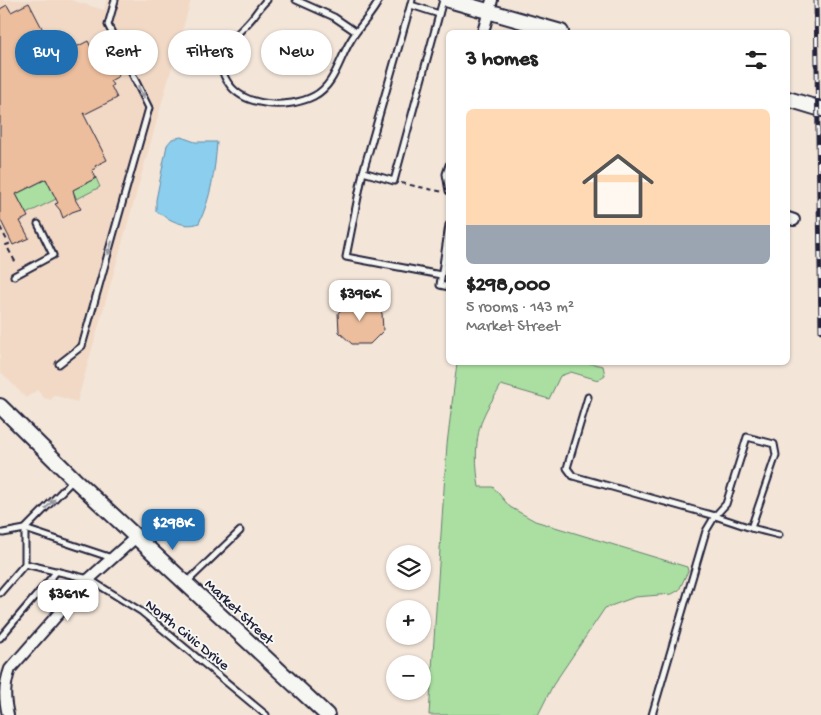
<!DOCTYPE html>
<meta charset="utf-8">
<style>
body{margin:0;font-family:"Gochi Hand",sans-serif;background:#f6f6f6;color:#222;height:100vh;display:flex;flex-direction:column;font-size:19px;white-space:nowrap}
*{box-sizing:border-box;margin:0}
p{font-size:16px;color:#767676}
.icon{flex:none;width:28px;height:28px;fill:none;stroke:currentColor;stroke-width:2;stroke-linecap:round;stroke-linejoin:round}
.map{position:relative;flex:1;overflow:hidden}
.drawer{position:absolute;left:446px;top:30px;width:344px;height:335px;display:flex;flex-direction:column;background:#fff;border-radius:8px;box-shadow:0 1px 4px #0004}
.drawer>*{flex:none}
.guide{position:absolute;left:15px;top:30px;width:356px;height:45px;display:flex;gap:10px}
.fabs{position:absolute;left:386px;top:545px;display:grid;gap:10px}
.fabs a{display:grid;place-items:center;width:45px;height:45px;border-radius:50%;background:#fff;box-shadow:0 1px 4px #0004;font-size:25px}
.price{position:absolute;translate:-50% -42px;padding:0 11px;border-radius:10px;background:#fff;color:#222;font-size:16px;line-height:32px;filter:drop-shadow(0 1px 2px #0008)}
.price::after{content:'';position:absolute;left:50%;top:30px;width:15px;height:11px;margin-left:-8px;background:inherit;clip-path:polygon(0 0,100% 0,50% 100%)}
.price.selected{background:#1f6fb2;color:#fff}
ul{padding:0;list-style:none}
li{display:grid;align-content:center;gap:10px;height:265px;padding:0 20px}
li span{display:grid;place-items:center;height:155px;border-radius:8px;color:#555}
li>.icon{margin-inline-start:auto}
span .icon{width:90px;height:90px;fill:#fffc;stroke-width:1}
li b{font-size:21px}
h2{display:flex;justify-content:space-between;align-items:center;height:60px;padding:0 20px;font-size:21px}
.pill{padding:0 18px;border-radius:22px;background:#fff;box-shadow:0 1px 4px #0004;font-size:18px;line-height:45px}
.pill.selected{background:#1f6fb2;color:#fff}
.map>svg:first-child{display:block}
.built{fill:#f1d9c6}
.green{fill:#aadfa1;stroke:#66806e}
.water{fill:#8bceed;stroke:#6189a6}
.building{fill:#edbe9d;stroke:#22223b}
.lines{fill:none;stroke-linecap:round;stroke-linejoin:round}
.lane-casing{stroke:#22223b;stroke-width:9}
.street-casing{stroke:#22223b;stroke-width:14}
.secondary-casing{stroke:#22223b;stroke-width:18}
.path{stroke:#22223b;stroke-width:2;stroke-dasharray:5 4;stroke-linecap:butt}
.lane{stroke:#f6f6f2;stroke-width:5}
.street{stroke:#f6f6f2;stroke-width:10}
.secondary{stroke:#f6f6f2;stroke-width:14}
.rail-casing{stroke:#22223b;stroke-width:5}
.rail{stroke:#f6f6f2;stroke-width:3;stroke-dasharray:9;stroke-linecap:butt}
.oneway{fill:#9797a0}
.labels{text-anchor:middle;stroke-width:4;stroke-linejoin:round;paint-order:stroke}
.street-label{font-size:15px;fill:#22223b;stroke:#f6f6f2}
</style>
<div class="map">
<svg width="821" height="715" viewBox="0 0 821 715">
<rect width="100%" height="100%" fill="#f3e5d8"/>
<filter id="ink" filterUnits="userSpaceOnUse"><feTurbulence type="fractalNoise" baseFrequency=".02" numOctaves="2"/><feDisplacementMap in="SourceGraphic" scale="10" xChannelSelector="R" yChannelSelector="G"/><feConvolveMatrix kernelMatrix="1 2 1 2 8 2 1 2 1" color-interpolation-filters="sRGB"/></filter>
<g filter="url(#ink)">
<polygon class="built" points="0,0 71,0 104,10 107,0 191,0 77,402 53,395 51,400 44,398 37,390 26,398 0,371"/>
<g class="green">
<polygon points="96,178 100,187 77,199 72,190"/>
<polygon points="46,179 56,199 26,214 16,194"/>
<path d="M 589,363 L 603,366 L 605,375 L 598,380 L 571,372 L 560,376 L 549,399 L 501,385 C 497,394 491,401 487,409 C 474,433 475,461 479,487 L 493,487 L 510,507 L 535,521 L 687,567 L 688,571 L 679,590 L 672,594 L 635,597 L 605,608 L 553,685 L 538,715 L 429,715 L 447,444 L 457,363 Z"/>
</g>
<path class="water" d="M 181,137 L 195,142 L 217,142 C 215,170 211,198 199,223 C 184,229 168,219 156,211 L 156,200 L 167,145 L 172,139 Z"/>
<g class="building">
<polygon points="29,3 57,57 88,41 94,53 96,52 98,56 106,52 119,76 110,81 113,85 111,86 117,98 85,114 83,113 107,160 95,166 96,168 92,170 96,178 73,190 76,201 81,209 72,212 63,218 60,210 55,204 58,203 46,179 16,194 28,217 20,221 29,238 13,245 0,219 0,9 7,5 11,12"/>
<polygon points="351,300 369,300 382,313 383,331 370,344 352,344 339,332 338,313"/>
</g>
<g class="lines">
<g class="lane-casing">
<g id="lane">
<path d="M 267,0 C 261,5 258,11 253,17 C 241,32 223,43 222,63 C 221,70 224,76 227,81 C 243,108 289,109 314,96 C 335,85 339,59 351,40 C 359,26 372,15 379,0"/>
<polyline points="296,0 334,17 356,32"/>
<polyline points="412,0 363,172 394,181 443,0"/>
<polyline points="411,5 439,14"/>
<polyline points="449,165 446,174 449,191"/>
<polyline points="363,172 346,257 441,275"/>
<polyline points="449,225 440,285 449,287"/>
<polyline points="14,276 53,255 38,224"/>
<polyline points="59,364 82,346 149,108 108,25 115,0"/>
<polyline points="588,397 567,468 573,476 715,516 751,528"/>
<polyline points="3,533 25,529 112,558"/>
<polyline points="25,564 89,579 142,612 266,715"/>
<polyline points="186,583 240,531"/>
<polyline points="0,593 25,564 25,529 73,480"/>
<polyline points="0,638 57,571"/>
<polyline points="652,715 706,531 715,516 726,504 747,437 774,444 776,455 751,528 779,535"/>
</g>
</g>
<g class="street-casing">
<g id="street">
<polyline points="483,32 492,0"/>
<polyline points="788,218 794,220"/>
<path d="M 8,715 C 4,698 4,686 10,669 L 89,579 L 136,537"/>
</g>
</g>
<g class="secondary-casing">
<g id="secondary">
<polyline points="449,0 561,32"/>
<polyline points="788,99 821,109"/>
<polyline points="0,406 74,479 327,715"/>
</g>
</g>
<g class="path">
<polyline points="401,183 443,192"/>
<polyline points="0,227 9,244 6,245 16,263"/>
</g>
<use href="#lane" class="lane"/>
<use href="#street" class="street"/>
<use href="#secondary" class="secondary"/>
<g class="rail-casing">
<polyline id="rail" points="816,0 821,331"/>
</g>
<use href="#rail" class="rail"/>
</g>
<defs><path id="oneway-solid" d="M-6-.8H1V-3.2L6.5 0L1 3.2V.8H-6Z" transform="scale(1.25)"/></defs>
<g class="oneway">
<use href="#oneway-solid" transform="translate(141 92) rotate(64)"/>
<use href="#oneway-solid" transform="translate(110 248) rotate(106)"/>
<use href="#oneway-solid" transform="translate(50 504) rotate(-46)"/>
</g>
</g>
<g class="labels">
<g class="street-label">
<text transform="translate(240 611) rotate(43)" y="5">Market Street</text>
<text transform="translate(188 634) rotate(39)" y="5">North Civic Drive</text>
</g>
</g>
</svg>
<div class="fabs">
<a><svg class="icon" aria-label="layers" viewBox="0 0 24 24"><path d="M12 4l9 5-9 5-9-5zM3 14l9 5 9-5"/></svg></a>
<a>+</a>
<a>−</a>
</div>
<b class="price" style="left:360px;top:322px">$396K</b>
<b class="price selected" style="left:173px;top:551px">$298K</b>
<b class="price" style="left:68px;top:622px">$361K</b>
<div class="guide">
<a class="pill selected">Buy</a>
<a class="pill">Rent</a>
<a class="pill">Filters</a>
<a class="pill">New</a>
</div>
<section class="drawer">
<h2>3 homes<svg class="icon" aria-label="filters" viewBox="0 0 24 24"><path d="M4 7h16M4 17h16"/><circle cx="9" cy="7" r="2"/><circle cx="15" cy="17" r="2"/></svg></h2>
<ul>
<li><span style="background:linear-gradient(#ffd9b3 75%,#9aa5b1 0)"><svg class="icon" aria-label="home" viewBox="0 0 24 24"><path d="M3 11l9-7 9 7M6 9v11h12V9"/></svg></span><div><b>$298,000</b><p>5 rooms · 143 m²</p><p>Market Street</p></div></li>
</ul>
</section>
</div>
